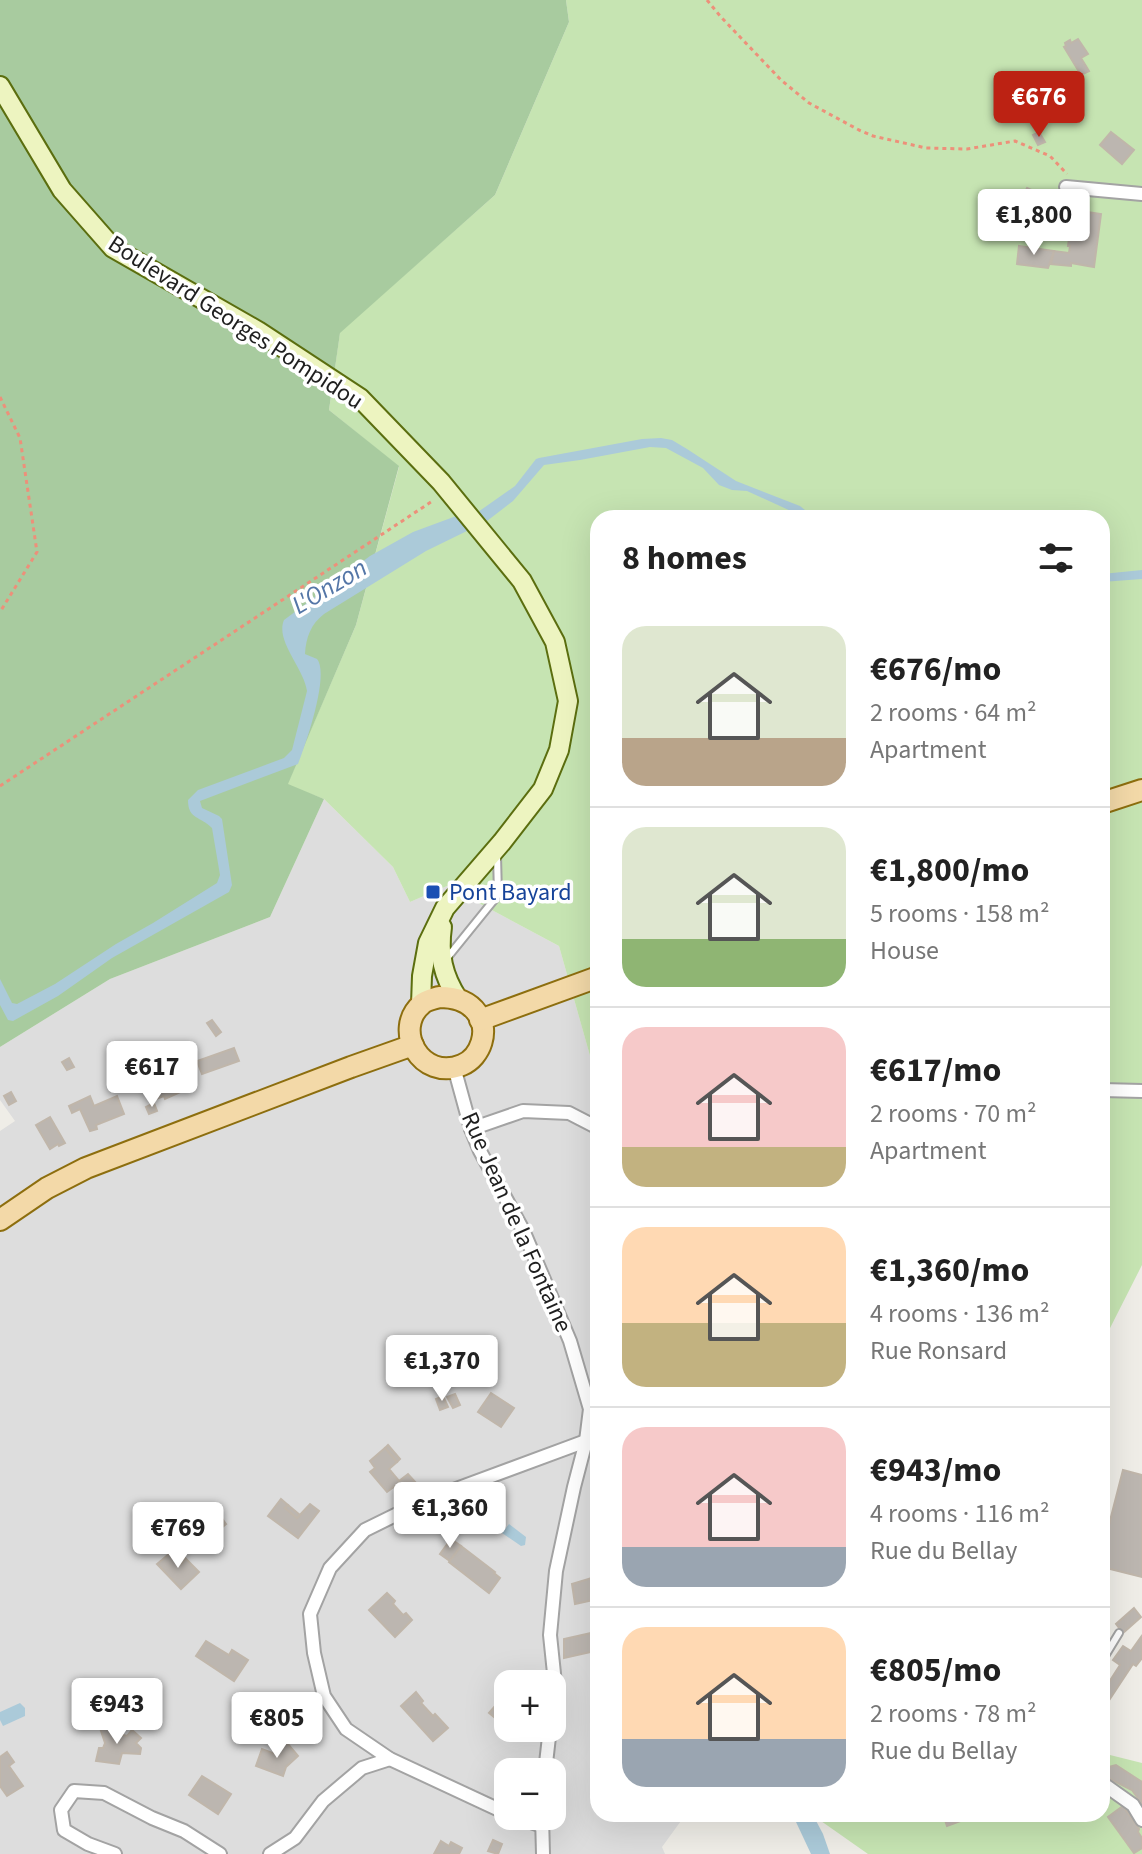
<!DOCTYPE html>
<meta charset="utf-8">
<style>
body{margin:0;font-family:"Source Sans 3",sans-serif;background:#f2f2f2;color:#222;height:100vh;display:flex;flex-direction:column;font-size:30px;white-space:nowrap}
*{box-sizing:border-box;margin:0}
p{font-size:26px;color:#767676}
.icon{flex:none;width:44px;height:44px;fill:none;stroke:currentColor;stroke-width:2;stroke-linecap:round;stroke-linejoin:round}
.map{position:relative;flex:1;overflow:hidden}
.side{position:absolute;left:590px;top:510px;width:520px;height:1312px;display:flex;flex-direction:column;background:#fff;border-radius:24px;box-shadow:0 8px 32px #0002}
.side>*{flex:none}
.fabs{position:absolute;left:494px;top:1670px;display:grid;gap:16px}
.fabs a{display:grid;place-items:center;width:72px;height:72px;border-radius:16px;background:#fff;box-shadow:0 8px 32px #0002;font-size:40px}
.price{position:absolute;translate:-50% -68px;padding:0 18px;border-radius:8px;background:#fff;color:#222;font-size:26px;line-height:52px;filter:drop-shadow(0 2px 4px #0008)}
.price::after{content:'';position:absolute;left:50%;top:48px;width:24px;height:18px;margin-left:-12px;background:inherit;clip-path:polygon(0 0,100% 0,50% 100%)}
.price.active{background:#bc2213;color:#fff}
ul{padding:0;list-style:none}
li{display:flex;align-items:center;gap:24px;height:200px;padding:0 32px}
li+li{border-top:2px solid #e0e0e0}
li span{display:grid;place-items:center;flex:none;width:224px;height:160px;border-radius:24px;color:#555}
li>.icon{margin-inline-start:auto}
span .icon{width:96px;height:96px;fill:#fffc;stroke-width:1}
li b{font-size:34px}
h2{display:flex;justify-content:space-between;align-items:center;height:96px;padding:0 32px;font-size:34px}
.map>svg:first-child{display:block}
.residential{fill:#ddd;fill-rule:evenodd}
.grass{fill:#c6e4b2}
.forest{fill:#a8cb9f}
.water{fill:#abcad9}
.building{fill:#bcb6b0;stroke:#c0b6aa;stroke-width:2}
.lines{fill:none;stroke-linecap:round;stroke-linejoin:round}
.lane-casing{stroke:#a3a3a3;stroke-width:10}
.street-casing{stroke:#a3a3a3;stroke-width:16}
.secondary-casing{stroke:#5b6e0f;stroke-width:22}
.primary-casing{stroke:#8d6e0e;stroke-width:24}
.path{stroke:#ed907a;stroke-width:3;stroke-dasharray:4 4;stroke-linecap:butt}
.lane{stroke:#fff;stroke-width:6}
.street{stroke:#fff;stroke-width:12}
.secondary{stroke:#edf4c0;stroke-width:18}
.primary{stroke:#f3d9a8;stroke-width:20}
.transit-dot{fill:#1a4fb4;stroke:#fff;stroke-width:3}
.labels{text-anchor:middle;stroke-width:7;stroke-linejoin:round;paint-order:stroke}
.street-label{font-size:24px;fill:#1f1f1f;stroke:#fff}
.transit-label{font-size:24px;fill:#164399;stroke:#fff;text-anchor:start}
.water-label{font-size:26px;font-style:italic;fill:#5476a7;stroke:#fff}
</style>
<div class="map">
<svg width="1142" height="1854" viewBox="0 0 1142 1854">
<rect width="100%" height="100%" fill="#efede7"/>
<path class="residential" d="M 324,799 L 393,867 L 410,902 L 447,886 L 559,946 L 598,1084 L 598,1814 L 686,1814 L 662,1847 L 665,1854 L 0,1854 L 0,1131 L 15,1121 L 0,1100 L 0,1047 L 110,979 L 270,917 ZM 508,1684 L 552,1684 L 552,1728 L 508,1728 ZM 508,1772 L 552,1772 L 552,1816 L 508,1816 Z"/>
<g class="grass">
<polygon points="566,0 1142,0 1142,1265 1105,1338 1102,1349 1102,518 598,518 598,1084 559,946 447,886 410,902 393,867 324,799 287,785 356,625 399,467 329,410 340,332 495,195 569,22"/>
<polygon points="1102,1753 1142,1763 1142,1854 868,1854 811,1814 1102,1814"/>
</g>
<polygon class="forest" points="0,0 566,0 569,22 495,195 340,333 329,410 399,466 356,625 288,784 324,799 270,917 110,979 0,1047"/>
<g class="water">
<polygon points="661,438 672,440 687,449 736,481 800,506 815,518 804,517 747,491 732,490 719,485 703,468 666,448 650,447 580,460 544,465 513,501 487,521 478,512 515,486 536,459 539,458 642,439"/>
<path d="M 459,515 L 471,529 L 426,551 L 324,614 C 311,624 306,637 305,654 C 307,655 315,658 317,659 C 330,675 305,746 298,764 L 200,801 L 202,808 L 219,816 L 222,819 L 232,885 L 229,892 L 112,958 L 58,996 L 13,1021 L 8,1020 L 0,1005 L 0,979 L 12,1003 L 17,1004 L 55,984 L 116,944 L 153,923 L 217,883 L 220,875 L 212,828 C 201,816 188,820 188,800 L 198,790 L 284,758 L 292,750 L 307,691 C 304,668 275,641 284,620 L 370,556 L 413,532 Z"/>
<polygon points="1142,570 1142,579 1102,582 1102,574"/>
<polygon points="509,1524 526,1537 525,1545 521,1546 502,1533"/>
<polygon points="20,1703 25,1708 25,1716 3,1726 0,1720 0,1712"/>
<polygon points="795,1814 813,1815 823,1834 830,1854 811,1854 796,1822"/>
</g>
<g class="building">
<polygon points="1078,39 1088,54 1081,58 1089,71 1081,75 1064,47 1066,46 1065,43 1070,40 1071,43"/>
<polygon points="1039,132 1045,142 1038,145 1033,135"/>
<polygon points="1111,132 1134,150 1122,164 1100,145"/>
<polygon points="1027,188 1038,193 1032,207 1020,202"/>
<polygon points="1038,193 1050,198 1042,215 1033,211 1027,223 1014,217 1020,202 1032,207"/>
<polygon points="1033,211 1042,215 1036,227 1027,223"/>
<polygon points="1081,211 1101,214 1094,267 1071,263 1071,266 1051,264 1054,251 1069,253 1070,246 1068,246 1070,231 1078,232"/>
<polygon points="1026,222 1032,225 1030,233 1022,231"/>
<polygon points="1019,246 1054,251 1048,268 1017,264"/>
<polygon points="212,1020 221,1032 216,1036 207,1023"/>
<polygon points="234,1048 239,1061 202,1074 197,1061"/>
<polygon points="69,1058 74,1067 67,1070 62,1062"/>
<polygon points="178,1072 185,1090 165,1099 164,1096 156,1099 150,1083"/>
<polygon points="11,1092 16,1101 9,1105 4,1096"/>
<polygon points="90,1096 94,1106 117,1096 124,1114 96,1125 97,1129 90,1131 80,1109 72,1113 69,1106"/>
<polygon points="154,1103 157,1111 149,1114 146,1107"/>
<polygon points="50,1117 65,1143 59,1146 58,1144 50,1149 36,1125"/>
<polygon points="491,1393 514,1408 501,1427 478,1412"/>
<polygon points="455,1394 460,1405 453,1408 447,1397"/>
<polygon points="443,1396 448,1407 440,1410 436,1399"/>
<polygon points="388,1445 400,1459 397,1462 385,1448"/>
<polygon points="385,1448 397,1462 389,1469 399,1481 408,1474 416,1483 407,1491 405,1490 401,1493 395,1486 387,1492 370,1472 375,1468 370,1461"/>
<polygon points="1123,1470 1142,1475 1142,1577 1102,1567 1102,1552"/>
<polygon points="281,1499 288,1505 285,1508 297,1518 310,1504 319,1511 298,1538 268,1516"/>
<polygon points="213,1505 221,1517 215,1521 207,1509"/>
<polygon points="288,1505 300,1515 297,1518 285,1508"/>
<polygon points="221,1517 226,1524 220,1529 215,1521"/>
<polygon points="451,1539 461,1546 450,1561 440,1554"/>
<polygon points="461,1546 495,1572 494,1573 500,1578 489,1593 449,1562"/>
<polygon points="174,1550 178,1550 186,1559 181,1564 170,1553"/>
<polygon points="170,1553 181,1564 186,1559 199,1572 181,1589 157,1564"/>
<polygon points="598,1576 598,1599 575,1604 572,1584"/>
<polygon points="387,1593 395,1601 393,1604 403,1615 406,1613 412,1620 395,1637 369,1610"/>
<polygon points="1134,1608 1141,1617 1123,1633 1116,1624"/>
<polygon points="598,1631 598,1651 595,1651 591,1633"/>
<polygon points="591,1633 595,1651 564,1658 564,1639"/>
<polygon points="1141,1637 1142,1658 1136,1666 1133,1664 1102,1711 1102,1693 1120,1665 1113,1660 1123,1646 1131,1651"/>
<polygon points="206,1641 229,1655 232,1650 248,1660 234,1681 196,1656"/>
<polygon points="416,1692 423,1701 421,1703 433,1716 435,1714 448,1728 433,1741 401,1706"/>
<polygon points="508,1697 508,1724 506,1727 489,1713 495,1706 498,1708"/>
<polygon points="110,1725 113,1732 127,1736 132,1730 141,1738 136,1743 141,1748 140,1754 122,1753 119,1764 96,1761 99,1748 103,1748 105,1743 100,1728"/>
<polygon points="287,1743 298,1756 286,1767 283,1776 256,1766 262,1749 275,1754"/>
<polygon points="7,1752 14,1762 9,1766 23,1786 7,1796 0,1786 0,1757"/>
<polygon points="1116,1765 1142,1782 1142,1804 1132,1790 1102,1775 1109,1767"/>
<polygon points="202,1776 231,1794 218,1814 189,1795"/>
<polygon points="1123,1806 1139,1829 1138,1832 1142,1838 1142,1848 1134,1853 1108,1817"/>
<polygon points="943,1814 974,1814 974,1816 947,1826"/>
<polygon points="493,1840 502,1844 498,1854 488,1851"/>
<polygon points="441,1841 449,1846 451,1842 462,1848 459,1854 434,1854"/>
</g>
<g class="lines">
<g class="lane-casing">
<g id="lane">
<polyline points="447,958 498,895 497,855"/>
<polyline points="1102,1661 1119,1633"/>
</g>
</g>
<g class="street-casing">
<g id="street">
<polyline points="1066,187 1142,194"/>
<polyline points="454,1067 471,1129 480,1151 523,1230 570,1341 590,1409 586,1441 574,1487 556,1571 550,1635 555,1683 552,1706"/>
<polyline points="1102,1090 1142,1091"/>
<polyline points="471,1129 523,1111 569,1113 598,1128"/>
<polyline points="545,1772 550,1728"/>
<polyline points="1102,1783 1133,1805 1142,1820"/>
<polyline points="508,1814 390,1759 346,1729 324,1696 314,1653 310,1614 330,1568 365,1530 424,1501 586,1441"/>
<polyline points="514,1816 542,1826"/>
<polyline points="542,1816 543,1854"/>
<polyline points="115,1854 88,1844 64,1830 61,1810 74,1791 104,1793 152,1818 184,1831 220,1854"/>
<polyline points="270,1854 295,1838 323,1801 362,1768 390,1759"/>
</g>
</g>
<g class="secondary-casing">
<g id="secondary">
<polyline points="0,86 62,190 113,248 258,331 360,398 441,482 522,581 555,642 568,701 559,750 543,789 502,842 445,908 428,943 422,976 421,1004"/>
<path d="M 442,927 C 438,954 443,976 458,999"/>
</g>
</g>
<g class="primary-casing">
<g id="primary">
<polyline points="1102,803 1142,790"/>
<path d="M 439,997 C 453,997 468,1000 477,1013 C 490,1030 481,1057 462,1065 C 421,1082 392,1029 422,1004 C 426,1000 433,999 439,997 Z"/>
<polyline points="480,1020 598,977"/>
<polyline points="0,1220 47,1188 86,1168 351,1067 413,1045"/>
</g>
</g>
<g class="path">
<polyline points="707,0 721,17 781,80 809,103 859,130 873,136 926,148 967,149 1015,141 1050,156 1067,174"/>
<polyline points="0,397 20,438 37,552 0,612"/>
<polyline points="0,786 434,500"/>
</g>
<use href="#lane" class="lane"/>
<use href="#street" class="street"/>
<use href="#secondary" class="secondary"/>
<use href="#primary" class="primary"/>
</g>
<rect class="transit-dot" x="425" y="884" width="16" height="16" rx="4"/>
<g class="labels">
<g class="street-label">
<text transform="translate(236 322) rotate(33)" y="8">Boulevard Georges Pompidou</text>
<text transform="translate(517 1222) rotate(66)" y="8">Rue Jean de la Fontaine</text>
</g>
<g class="transit-label">
<text x="449" y="900">Pont Bayard</text>
</g>
<g class="water-label">
<text transform="translate(329 586) rotate(-31)" y="9">L'Onzon</text>
</g>
</g>
</svg>
<div class="fabs">
<a>+</a>
<a>−</a>
</div>
<b class="price active" style="left:1039px;top:139px">€676</b>
<b class="price" style="left:1034px;top:257px">€1,800</b>
<b class="price" style="left:152px;top:1109px">€617</b>
<b class="price" style="left:442px;top:1403px">€1,370</b>
<b class="price" style="left:450px;top:1550px">€1,360</b>
<b class="price" style="left:178px;top:1570px">€769</b>
<b class="price" style="left:117px;top:1746px">€943</b>
<b class="price" style="left:277px;top:1760px">€805</b>
<section class="side">
<h2>8 homes<svg class="icon" aria-label="filters" viewBox="0 0 24 24"><path d="M4 7h16M4 17h16"/><circle cx="9" cy="7" r="2"/><circle cx="15" cy="17" r="2"/></svg></h2>
<ul>
<li><span style="background:linear-gradient(#dfe7d0 70%,#b9a48a 0)"><svg class="icon" aria-label="home" viewBox="0 0 24 24"><path d="M3 11l9-7 9 7M6 9v11h12V9"/></svg></span><div><b>€676/mo</b><p>2 rooms · 64 m²</p><p>Apartment</p></div></li>
<li><span style="background:linear-gradient(#dfe7d0 70%,#8fb573 0)"><svg class="icon" aria-label="home" viewBox="0 0 24 24"><path d="M3 11l9-7 9 7M6 9v11h12V9"/></svg></span><div><b>€1,800/mo</b><p>5 rooms · 158 m²</p><p>House</p></div></li>
<li><span style="background:linear-gradient(#f6c9c9 75%,#c2b280 0)"><svg class="icon" aria-label="home" viewBox="0 0 24 24"><path d="M3 11l9-7 9 7M6 9v11h12V9"/></svg></span><div><b>€617/mo</b><p>2 rooms · 70 m²</p><p>Apartment</p></div></li>
<li><span style="background:linear-gradient(#ffd9b3 60%,#c2b280 0)"><svg class="icon" aria-label="home" viewBox="0 0 24 24"><path d="M3 11l9-7 9 7M6 9v11h12V9"/></svg></span><div><b>€1,360/mo</b><p>4 rooms · 136 m²</p><p>Rue Ronsard</p></div></li>
<li><span style="background:linear-gradient(#f6c9c9 75%,#9aa5b1 0)"><svg class="icon" aria-label="home" viewBox="0 0 24 24"><path d="M3 11l9-7 9 7M6 9v11h12V9"/></svg></span><div><b>€943/mo</b><p>4 rooms · 116 m²</p><p>Rue du Bellay</p></div></li>
<li><span style="background:linear-gradient(#ffd9b3 70%,#9aa5b1 0)"><svg class="icon" aria-label="home" viewBox="0 0 24 24"><path d="M3 11l9-7 9 7M6 9v11h12V9"/></svg></span><div><b>€805/mo</b><p>2 rooms · 78 m²</p><p>Rue du Bellay</p></div></li>
</ul>
</section>
</div>
